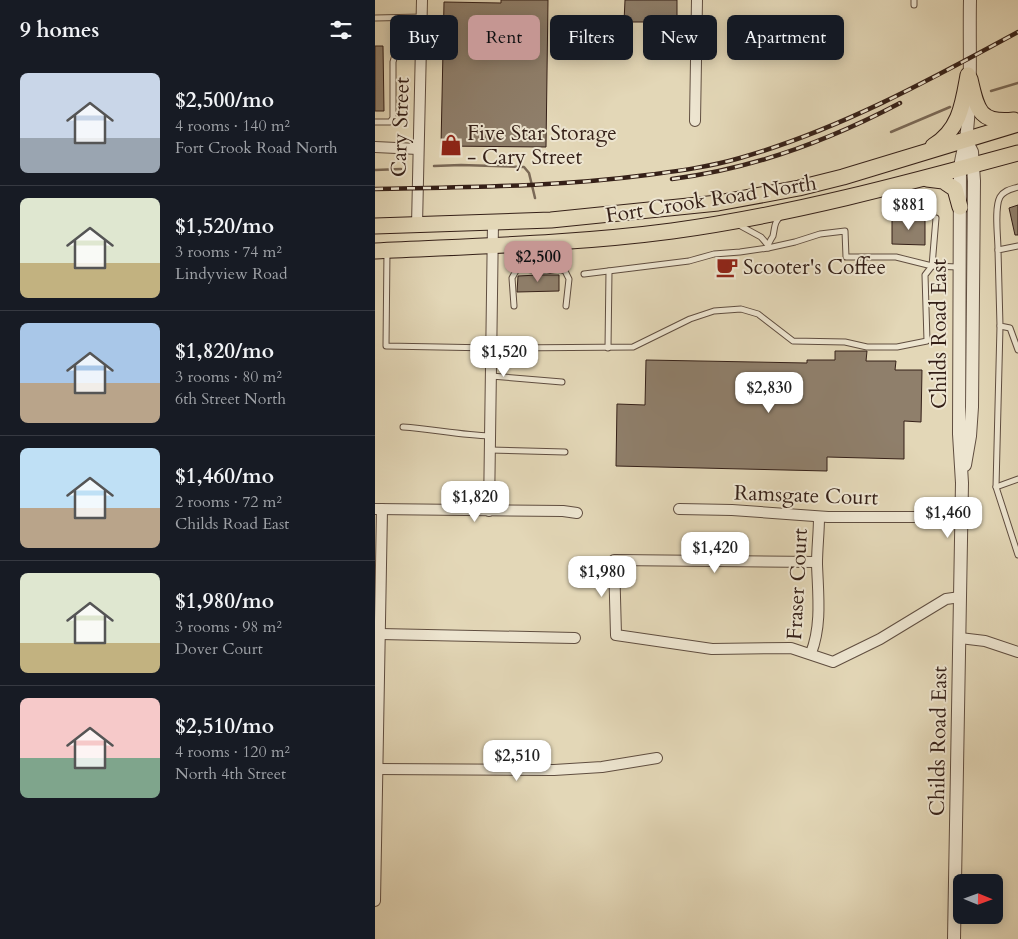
<!DOCTYPE html>
<meta charset="utf-8">
<style>
body{margin:0;font-family:Cardo,serif;background:#242831;color:#f1f3f6;height:100vh;display:flex;flex-direction:column;font-size:19px;white-space:nowrap}
*{box-sizing:border-box;margin:0}
p{font-size:16px;color:#9ea1a6}
.icon{flex:none;width:28px;height:28px;fill:none;stroke:currentColor;stroke-width:2;stroke-linecap:round;stroke-linejoin:round}
.map{position:relative;flex:1;overflow:hidden}
.panel{display:flex;flex-direction:column;background:#171b24;width:375px}
.panel>*{flex:none}
.top-card{position:absolute;left:15px;top:15px;width:475px;height:45px;display:flex;gap:10px}
.needle{width:32px;rotate:91deg}
.tools{position:absolute;left:578px;top:874px;display:grid;gap:10px}
.tools a{display:grid;place-items:center;width:50px;height:50px;border-radius:8px;background:#171b24;box-shadow:0 2px 12px #0003;font-size:25px}
.price{position:absolute;translate:-50% -42px;padding:0 11px;border-radius:10px;background:#fff;color:#222;font-size:16px;line-height:32px;filter:drop-shadow(0 1px 2px #0008)}
.price::after{content:'';position:absolute;left:50%;top:30px;width:15px;height:11px;margin-left:-8px;background:inherit;clip-path:polygon(0 0,100% 0,50% 100%)}
.price.current{background:#c59692;color:#111}
ul{padding:0;list-style:none}
li{display:flex;align-items:center;gap:15px;height:125px;padding:0 20px}
li+li{border-top:1px solid #363941}
li span{display:grid;place-items:center;flex:none;width:140px;height:100px;border-radius:8px;color:#555}
li>.icon{margin-inline-start:auto}
span .icon{width:60px;height:60px;fill:#fffc;stroke-width:1}
li b{font-size:21px}
h2{display:flex;justify-content:space-between;align-items:center;height:60px;padding:0 20px;font-size:21px}
.tag{padding:0 18px;border-radius:8px;background:#171b24;box-shadow:0 2px 12px #0003;font-size:18px;line-height:45px}
.tag.current{background:#c59692;color:#111}
main{display:flex;flex:1;min-height:0}
.map>svg:first-child{display:block}
.lines{fill:none;stroke-linecap:round;stroke-linejoin:round}
.stream{stroke:#7a6957;stroke-width:2.5}
.building{fill:#8f7f6b;stroke:#352018}
.service-casing{stroke:#604e40;stroke-width:7}
.minor-casing{stroke:#604e40;stroke-width:12}
.tertiary-casing{stroke:#604e40;stroke-width:14}
.primary-casing{stroke:#352018;stroke-width:17}
.service{stroke:#ede5d0;stroke-width:5}
.minor{stroke:#ede5d0;stroke-width:10}
.tertiary{stroke:#ede5d0;stroke-width:12}
.primary{stroke:#e3d7b7;stroke-width:15}
.rail-casing{stroke:#352018;stroke-width:4.5}
.rail{stroke:#ede5d0;stroke-width:2.5;stroke-dasharray:8;stroke-linecap:butt}
.labels{text-anchor:middle;stroke-width:4;stroke-linejoin:round;paint-order:stroke}
.street-label{font-size:21px;fill:#352018;stroke:#ede5d0}
.poi-label{font-size:21px;fill:#352018;stroke:#ede5d0;text-anchor:start}
</style>
<main>
<section class="panel">
<h2>9 homes<svg class="icon" aria-label="filters" viewBox="0 0 24 24"><path d="M4 7h16M4 17h16"/><circle cx="9" cy="7" r="2"/><circle cx="15" cy="17" r="2"/></svg></h2>
<ul>
<li><span style="background:linear-gradient(#c9d6e8 65%,#9aa5b1 0)"><svg class="icon" aria-label="home" viewBox="0 0 24 24"><path d="M3 11l9-7 9 7M6 9v11h12V9"/></svg></span><div><b>$2,500/mo</b><p>4 rooms · 140 m²</p><p>Fort Crook Road North</p></div></li>
<li><span style="background:linear-gradient(#dfe7d0 65%,#c2b280 0)"><svg class="icon" aria-label="home" viewBox="0 0 24 24"><path d="M3 11l9-7 9 7M6 9v11h12V9"/></svg></span><div><b>$1,520/mo</b><p>3 rooms · 74 m²</p><p>Lindyview Road</p></div></li>
<li><span style="background:linear-gradient(#a9c7e8 60%,#b9a48a 0)"><svg class="icon" aria-label="home" viewBox="0 0 24 24"><path d="M3 11l9-7 9 7M6 9v11h12V9"/></svg></span><div><b>$1,820/mo</b><p>3 rooms · 80 m²</p><p>6th Street North</p></div></li>
<li><span style="background:linear-gradient(#bfe0f5 60%,#b9a48a 0)"><svg class="icon" aria-label="home" viewBox="0 0 24 24"><path d="M3 11l9-7 9 7M6 9v11h12V9"/></svg></span><div><b>$1,460/mo</b><p>2 rooms · 72 m²</p><p>Childs Road East</p></div></li>
<li><span style="background:linear-gradient(#dfe7d0 70%,#c2b280 0)"><svg class="icon" aria-label="home" viewBox="0 0 24 24"><path d="M3 11l9-7 9 7M6 9v11h12V9"/></svg></span><div><b>$1,980/mo</b><p>3 rooms · 98 m²</p><p>Dover Court</p></div></li>
<li><span style="background:linear-gradient(#f6c9c9 60%,#7fa58c 0)"><svg class="icon" aria-label="home" viewBox="0 0 24 24"><path d="M3 11l9-7 9 7M6 9v11h12V9"/></svg></span><div><b>$2,510/mo</b><p>4 rooms · 120 m²</p><p>North 4th Street</p></div></li>
</ul>
</section>
<div class="map">
<svg width="643" height="939" viewBox="0 0 643 939">
<rect width="100%" height="100%" fill="#e3d7b7"/>
<filter id="stains"><feTurbulence type="fractalNoise" baseFrequency=".004" numOctaves="4"/><feColorMatrix values="0 0 0 0 .2 0 0 0 0 .09 0 0 0 0 .02 0 0 0 .5 -.17"/></filter>
<radialGradient id="worn" r=".72"><stop offset=".6" stop-color="#630" stop-opacity="0"/><stop offset="1" stop-color="#630" stop-opacity=".3"/></radialGradient>
<g class="lines">
<g class="stream">
<polyline points="616,91 643,83"/>
<polyline points="516,132 575,107"/>
<polyline points="59,166 86,165 149,167 154,173 160,198"/>
<polyline points="0,170 26,169"/>
</g>
</g>
<g class="building">
<polygon points="126,0 173,0 171,147 66,146 69,2 126,3"/>
<polygon points="250,0 302,0 302,22 249,22"/>
<polygon points="0,46 8,46 9,111 0,111"/>
<polygon points="643,205 643,235 640,235 634,208"/>
<polygon points="517,217 550,218 550,245 517,244"/>
<polygon points="163,275 184,275 184,291 142,292 143,276"/>
<polygon points="460,351 492,351 491,361 521,361 520,370 547,370 546,422 529,421 529,459 452,457 452,471 241,466 242,404 270,405 271,360 432,363 432,360 460,360"/>
</g>
<g class="lines">
<g class="service-casing">
<g id="service">
<polyline points="539,0 539,5"/>
<polyline points="0,18 47,17"/>
<polyline points="0,122 15,122 18,118 18,62 20,55 24,51 45,49"/>
<polyline points="364,225 386,237 392,244"/>
<polyline points="643,246 623,250 625,326 635,328 643,350"/>
<path d="M 393,248 C 393,242 396,240 398,236 C 400,227 399,222 406,216"/>
<path d="M 623,250 C 623,236 619,208 625,197 C 629,190 637,189 643,187"/>
<polyline points="12,251 11,346 117,348 258,347 315,319 339,311 366,309 383,314 418,341 470,342 492,347 522,347 552,341 550,275 557,266 561,218"/>
<polyline points="209,274 314,261 339,254 365,252 393,248 420,242 445,234 470,231 471,257 521,257 557,266 583,267"/>
<path d="M 139,306 L 137,278 L 142,269 C 150,268 158,271 166,271 C 175,272 181,267 190,271 L 194,279 L 191,306"/>
<polyline points="625,326 621,487 643,555"/>
<polyline points="233,348 234,271"/>
<polyline points="116,376 187,382"/>
<path d="M 28,427 C 57,429 86,435 115,436"/>
<polyline points="115,450 190,452"/>
<polyline points="621,487 643,479"/>
</g>
</g>
<g class="minor-casing">
<g id="minor">
<polyline points="320,121 322,0"/>
<polyline points="0,147 43,149"/>
<polyline points="42,225 47,0"/>
<polyline points="1,509 188,511 202,513"/>
<polyline points="304,509 357,510 453,517 587,517"/>
<polyline points="114,511 118,222"/>
<polyline points="442,562 239,560 241,635 337,649 416,648 458,662 505,639 571,599 585,597"/>
<polyline points="5,634 200,638"/>
<polyline points="585,638 610,641 643,652"/>
<path d="M 436,653 C 447,625 443,594 442,564 C 442,548 444,533 444,517"/>
<polyline points="0,769 179,770 227,767 282,758"/>
<polyline points="0,901 7,509"/>
</g>
</g>
<g class="tertiary-casing">
<g id="tertiary">
<polyline points="590,465 595,436 597,407 599,181 597,152 591,140"/>
<path d="M 579,939 L 587,483 L 584,434 L 585,169 C 586,158 589,149 591,139 C 597,94 594,45 595,0"/>
</g>
</g>
<g class="primary-casing">
<g id="primary">
<path d="M 595,79 C 602,108 603,124 639,120"/>
<path d="M 558,146 C 585,130 588,103 593,75"/>
<polyline points="552,179 568,181 580,189 585,207"/>
<polyline points="0,226 176,220 343,203 424,188 468,177 643,124"/>
<path d="M 0,251 C 99,246 199,244 297,231 C 414,215 529,184 643,153"/>
</g>
</g>
<use href="#service" class="service"/>
<use href="#minor" class="minor"/>
<use href="#tertiary" class="tertiary"/>
<use href="#primary" class="primary"/>
<g class="rail-casing">
<g id="rail">
<path d="M 297,179 C 377,169 455,140 525,103"/>
<path d="M 0,189 C 91,187 181,187 272,175 C 303,171 334,167 365,158 C 463,130 553,81 643,32"/>
</g>
</g>
<use href="#rail" class="rail"/>
</g>
<defs>
<g id="shop-bare" transform="scale(1.725)"><path d="M-5-2.5h2.3a2.7 3.5 0 0 1 5.4 0H5L5.5 6h-11ZM-1.5-2.5h3a1.5 2.3 0 0 0-3 0Z" fill="#8f2418" stroke="#ede5d0" stroke-width="2.5" paint-order="stroke"/></g>
<g id="cafe-bare" transform="scale(1.725)"><path d="M-5.5-4.5H6V0H3Q3 3.5 0 3.5H-2.5Q-5.5 3.5-5.5 0ZM3-3.2v2h1.7v-2ZM-6 4.5H4V6H-6Z" fill="#8f2418" stroke="#ede5d0" stroke-width="2.5" paint-order="stroke"/></g>
</defs>
<g fill-rule="evenodd">
<use href="#shop-bare" x="76" y="145"/>
<use href="#cafe-bare" x="352" y="267"/>
</g>
<g class="labels">
<g class="street-label">
<text transform="translate(25 127) rotate(-88)" y="7">Cary Street</text>
<text transform="translate(336 199) rotate(-9)" y="7">Fort Crook Road North</text>
<text transform="translate(564 334) rotate(-90)" y="7">Childs Road East</text>
<text transform="translate(431 495) rotate(2)" y="7">Ramsgate Court</text>
<text transform="translate(422 584) rotate(-87)" y="7">Fraser Court</text>
<text transform="translate(563 741) rotate(-89)" y="7">Childs Road East</text>
</g>
<g class="poi-label">
<text x="92" y="140">Five Star Storage<tspan x="92" dy="24">- Cary Street</tspan></text>
<text x="368" y="274">Scooter's Coffee</text>
</g>
</g>
<rect width="100%" height="100%" filter="url(#stains)"/>
<rect width="100%" height="100%" fill="url(#worn)"/>
</svg>
<div class="tools">
<a><svg class="needle" viewBox="-14 -14 28 28"><path d="M0-13l5 13h-10z" fill="#e53935"/><path d="M0 13l5-13h-10z" fill="#9ea1a6"/></svg></a>
</div>
<b class="price" style="left:534px;top:231px">$881</b>
<b class="price current" style="left:163px;top:283px">$2,500</b>
<b class="price" style="left:129px;top:378px">$1,520</b>
<b class="price" style="left:394px;top:414px">$2,830</b>
<b class="price" style="left:100px;top:523px">$1,820</b>
<b class="price" style="left:573px;top:539px">$1,460</b>
<b class="price" style="left:340px;top:574px">$1,420</b>
<b class="price" style="left:227px;top:598px">$1,980</b>
<b class="price" style="left:142px;top:782px">$2,510</b>
<div class="top-card">
<a class="tag">Buy</a>
<a class="tag current">Rent</a>
<a class="tag">Filters</a>
<a class="tag">New</a>
<a class="tag">Apartment</a>
</div>
</div>
</main>
